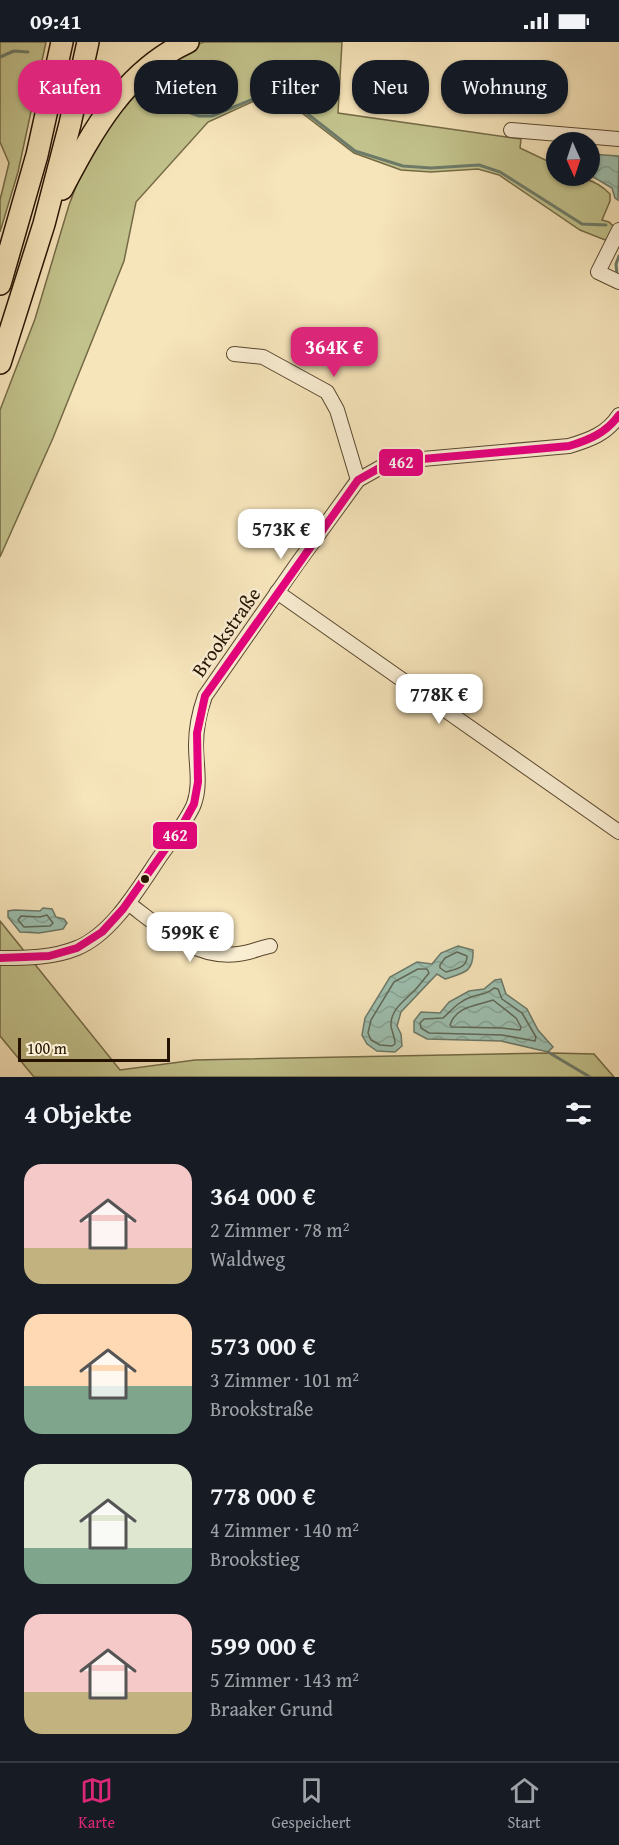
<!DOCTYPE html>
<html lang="de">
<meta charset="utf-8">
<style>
body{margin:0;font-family:"Gentium Book Plus",serif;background:#20242c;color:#f1f3f6;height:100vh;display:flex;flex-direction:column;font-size:22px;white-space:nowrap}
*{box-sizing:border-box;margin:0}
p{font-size:20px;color:#9ea1a6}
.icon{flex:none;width:33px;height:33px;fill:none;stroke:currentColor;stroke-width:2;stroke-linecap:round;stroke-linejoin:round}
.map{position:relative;height:1035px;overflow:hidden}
.panel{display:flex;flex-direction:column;background:#171b24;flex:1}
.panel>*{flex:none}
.hud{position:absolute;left:18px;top:18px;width:584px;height:54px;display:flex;gap:12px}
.needle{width:39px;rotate:177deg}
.controls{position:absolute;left:546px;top:90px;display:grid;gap:12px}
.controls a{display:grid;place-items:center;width:54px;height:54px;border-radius:50%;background:#171b24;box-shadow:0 2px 4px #0004;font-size:30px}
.scale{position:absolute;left:18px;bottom:15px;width:152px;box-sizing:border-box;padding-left:6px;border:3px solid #251300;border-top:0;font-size:16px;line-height:21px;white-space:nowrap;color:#251300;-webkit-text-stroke:4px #f9edd2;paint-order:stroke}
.price{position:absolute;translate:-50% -51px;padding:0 14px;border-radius:12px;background:#fff;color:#222;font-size:20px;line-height:39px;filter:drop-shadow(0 2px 3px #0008)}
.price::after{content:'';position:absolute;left:50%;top:36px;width:18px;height:14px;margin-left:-9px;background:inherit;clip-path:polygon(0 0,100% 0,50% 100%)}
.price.current{background:#db2777;color:#fff}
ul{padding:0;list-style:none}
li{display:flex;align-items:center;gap:18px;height:150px;padding:0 24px}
li span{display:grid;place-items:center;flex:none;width:168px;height:120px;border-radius:18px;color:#555}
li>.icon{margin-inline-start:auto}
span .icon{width:72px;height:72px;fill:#fffc;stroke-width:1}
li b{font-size:26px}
h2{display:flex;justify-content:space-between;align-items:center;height:72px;padding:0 24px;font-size:26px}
.pill{padding:0 21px;border-radius:24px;background:#171b24;box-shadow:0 2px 4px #0004;font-size:21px;line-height:54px}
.pill.current{background:#db2777;color:#fff}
.status{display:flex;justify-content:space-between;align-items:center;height:42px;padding:0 30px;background:#171b24;direction:ltr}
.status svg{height:16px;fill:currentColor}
.dock{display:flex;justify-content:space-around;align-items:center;height:84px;border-top:2px solid #363941;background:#171b24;font-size:16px;color:#9ea1a6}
.dock a{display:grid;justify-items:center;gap:3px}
.dock .current{color:#db2777}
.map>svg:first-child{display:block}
.green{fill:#c2c28c;stroke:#746a46;stroke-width:1.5}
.water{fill:url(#water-waves);stroke:#6d7a69;stroke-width:1.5}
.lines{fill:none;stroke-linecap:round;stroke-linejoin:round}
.shore{stroke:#616958;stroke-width:1.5}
.stream{stroke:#6d7a69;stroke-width:3}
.minor-casing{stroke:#59472e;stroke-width:16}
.highway-casing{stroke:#251300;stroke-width:24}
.minor{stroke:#f9edd2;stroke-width:14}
.highway{stroke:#f6e4ba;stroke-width:21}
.bus-1-casing{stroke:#f9edd2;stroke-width:12}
.bus-1{stroke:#e5007d;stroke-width:8}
.bus-dot{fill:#251300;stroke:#f9edd2;stroke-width:2}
.labels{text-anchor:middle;stroke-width:5;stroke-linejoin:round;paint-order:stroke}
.street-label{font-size:20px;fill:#251300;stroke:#f9edd2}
.line-badge{stroke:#f9edd2;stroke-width:2}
.badge-label{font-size:16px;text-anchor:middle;font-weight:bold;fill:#fff}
</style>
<div class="status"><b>09:41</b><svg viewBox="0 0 49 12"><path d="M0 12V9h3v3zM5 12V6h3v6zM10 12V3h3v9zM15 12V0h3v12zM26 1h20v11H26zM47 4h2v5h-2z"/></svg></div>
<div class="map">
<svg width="619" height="1035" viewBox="0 0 619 1035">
<defs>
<pattern id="water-waves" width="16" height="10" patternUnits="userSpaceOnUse" patternTransform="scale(1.5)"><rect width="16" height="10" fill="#9dbfaf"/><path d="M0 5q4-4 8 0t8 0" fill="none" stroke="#87a395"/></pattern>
</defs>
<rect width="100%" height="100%" fill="#f6e4ba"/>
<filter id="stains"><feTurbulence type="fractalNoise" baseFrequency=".00333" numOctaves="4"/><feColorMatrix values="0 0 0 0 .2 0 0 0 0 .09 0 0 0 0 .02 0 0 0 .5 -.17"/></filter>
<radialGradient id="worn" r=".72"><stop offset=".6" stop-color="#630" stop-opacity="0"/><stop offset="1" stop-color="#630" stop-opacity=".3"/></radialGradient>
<g class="green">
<polygon points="0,0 46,0 18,130 0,190 0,158 9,121 0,100"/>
<path d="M 204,0 L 342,0 L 338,71 L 521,97 L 520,106 L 556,123 L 556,134 C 577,134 595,136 610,152 L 610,159 L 602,178 L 609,180 L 614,185 L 609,196 L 605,198 L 580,188 L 499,133 L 478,127 L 431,130 L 401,128 L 354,111 L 285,58 L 263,55 L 208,80 L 136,160 L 124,219 L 53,396 L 0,515 L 0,368 L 35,277 L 69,163 L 85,121 L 131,50 L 198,2 Z"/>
<polygon points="0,879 120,1028 195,1018 552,1011 594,1012 614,1035 34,1035 0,994"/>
</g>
<g class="water">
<polygon points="590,112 619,114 618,158 615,156 612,146 590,133"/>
<polygon points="43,866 52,867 56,875 64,877 67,881 63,887 39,891 20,890 8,875 8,869 14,868 40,869"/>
<path d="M 458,904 L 473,908 C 474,931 463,931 445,937 L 437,932 L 401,970 L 397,984 L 401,992 L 402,1004 L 395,1010 L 377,1009 L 367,1002 L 362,993 L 365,976 L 390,935 L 417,920 L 432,922 L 441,911 Z"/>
<polygon points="501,937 506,952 527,967 538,988 553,1005 548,1010 501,999 427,997 414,990 414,979 421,970 440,971 449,960 469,949 484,947 495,938"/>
</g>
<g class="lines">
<g class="shore">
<polygon points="47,873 53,881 50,884 24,885 18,878 21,874 40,875"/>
<path d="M 457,910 L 467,914 C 467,926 456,927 446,930 L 440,926 L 440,923 L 445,916 Z"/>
<path d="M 418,927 L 427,927 L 429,931 C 424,937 419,944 414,949 C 404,959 390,968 391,984 C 392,990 395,995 395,1002 L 392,1004 L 380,1003 L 371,998 L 368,991 L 371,978 L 394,940 Z"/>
<path d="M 494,946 L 498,947 L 502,957 L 522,971 L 536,995 L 535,999 L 502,993 L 429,991 L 421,986 L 420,981 L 424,977 L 443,976 C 452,968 459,959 471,955 C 481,951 485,954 494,946 Z"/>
<path d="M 493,958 L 516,976 L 521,985 L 520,988 L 502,986 L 452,985 L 450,983 C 456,964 476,964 493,958 Z"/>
</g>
<g class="stream">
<polyline points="0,15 14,9 28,10"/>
<polyline points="176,47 188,70 199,74 212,74 263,53 286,55 355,109 403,124 431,126 479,123 500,130 582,182 606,183"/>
<polyline points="617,233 616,222 619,214"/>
<polyline points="548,1010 590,1035"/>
</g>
<g class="minor-casing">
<g id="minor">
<polyline points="511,88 619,97"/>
<polyline points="619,188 598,230 619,240"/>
<polyline points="234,312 263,315 327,350 337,368 358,438"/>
<polyline points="277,550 619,790"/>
<path d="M 128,861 C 160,885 195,918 238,912 C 249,911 260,906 270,904"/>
<path d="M 0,916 C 26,916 53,916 77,906 C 112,892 138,847 159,816 C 168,803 189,776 194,762 C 201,743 196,723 196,703 C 196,686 199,671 205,654 L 297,522 L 358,438 L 383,424 L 411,418 L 569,404 C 589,398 607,392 619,373"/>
</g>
</g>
<g class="highway-casing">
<g id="highway">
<path d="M 62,147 C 93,88 125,29 188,0"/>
<polyline points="0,242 37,113 62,0"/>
<polyline points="0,321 44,182 70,82 88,0"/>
</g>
</g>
<use href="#minor" class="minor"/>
<use href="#highway" class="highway"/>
<g class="bus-1-casing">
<path id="bus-1" d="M 0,916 L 49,914 L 77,906 L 102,890 L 123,867 L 183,782 L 194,762 L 198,740 L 197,691 L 205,654 L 358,438 L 383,424 L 411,418 L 569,404 C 589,398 606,391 619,373"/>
</g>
<use href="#bus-1" class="bus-1"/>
</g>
<circle class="bus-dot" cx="145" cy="837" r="5"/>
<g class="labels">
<g class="street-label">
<text transform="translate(226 590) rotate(-55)" y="7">Brookstraße</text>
</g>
</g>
<g class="line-badge">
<rect x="378" y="406" width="46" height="29" rx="6" fill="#e5007d"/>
<rect x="152" y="779" width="46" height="29" rx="6" fill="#e5007d"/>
</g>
<g class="badge-label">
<text x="401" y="426">462</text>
<text x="175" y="799">462</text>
</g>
<rect width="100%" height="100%" filter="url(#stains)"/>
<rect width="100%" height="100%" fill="url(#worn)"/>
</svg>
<div class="controls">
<a><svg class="needle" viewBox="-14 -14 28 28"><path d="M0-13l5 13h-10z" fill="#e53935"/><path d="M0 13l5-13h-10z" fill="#9ea1a6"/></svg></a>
</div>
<div class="scale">100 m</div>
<b class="price current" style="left:334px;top:336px">364K €</b>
<b class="price" style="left:281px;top:518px">573K €</b>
<b class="price" style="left:439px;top:683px">778K €</b>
<b class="price" style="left:190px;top:921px">599K €</b>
<div class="hud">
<a class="pill current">Kaufen</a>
<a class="pill">Mieten</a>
<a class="pill">Filter</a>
<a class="pill">Neu</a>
<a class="pill">Wohnung</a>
</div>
</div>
<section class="panel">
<h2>4 Objekte<svg class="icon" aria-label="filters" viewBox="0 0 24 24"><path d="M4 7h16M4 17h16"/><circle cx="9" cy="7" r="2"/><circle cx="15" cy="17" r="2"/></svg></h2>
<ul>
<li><span style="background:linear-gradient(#f6c9c9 70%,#c2b280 0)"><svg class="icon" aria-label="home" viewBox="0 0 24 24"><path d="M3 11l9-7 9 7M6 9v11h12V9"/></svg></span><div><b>364 000 €</b><p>2 Zimmer · 78 m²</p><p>Waldweg</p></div></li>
<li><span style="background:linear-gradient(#ffd9b3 60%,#7fa58c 0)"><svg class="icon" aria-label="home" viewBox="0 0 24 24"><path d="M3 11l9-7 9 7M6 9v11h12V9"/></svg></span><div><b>573 000 €</b><p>3 Zimmer · 101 m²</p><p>Brookstraße</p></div></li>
<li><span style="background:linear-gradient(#dfe7d0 70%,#7fa58c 0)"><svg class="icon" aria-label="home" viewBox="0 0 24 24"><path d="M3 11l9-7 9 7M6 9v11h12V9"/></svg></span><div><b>778 000 €</b><p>4 Zimmer · 140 m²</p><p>Brookstieg</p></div></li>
<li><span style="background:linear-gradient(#f6c9c9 65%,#c2b280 0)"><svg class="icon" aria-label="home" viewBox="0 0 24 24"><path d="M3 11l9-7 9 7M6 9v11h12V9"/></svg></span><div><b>599 000 €</b><p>5 Zimmer · 143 m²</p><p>Braaker Grund</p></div></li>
</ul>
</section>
<nav class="dock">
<a class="current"><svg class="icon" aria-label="map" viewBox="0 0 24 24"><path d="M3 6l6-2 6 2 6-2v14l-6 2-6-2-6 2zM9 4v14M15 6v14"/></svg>Karte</a>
<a><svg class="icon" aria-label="saved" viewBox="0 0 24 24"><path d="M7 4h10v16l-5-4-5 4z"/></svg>Gespeichert</a>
<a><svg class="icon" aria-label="home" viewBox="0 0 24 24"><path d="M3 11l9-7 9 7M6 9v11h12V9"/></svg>Start</a>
</nav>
